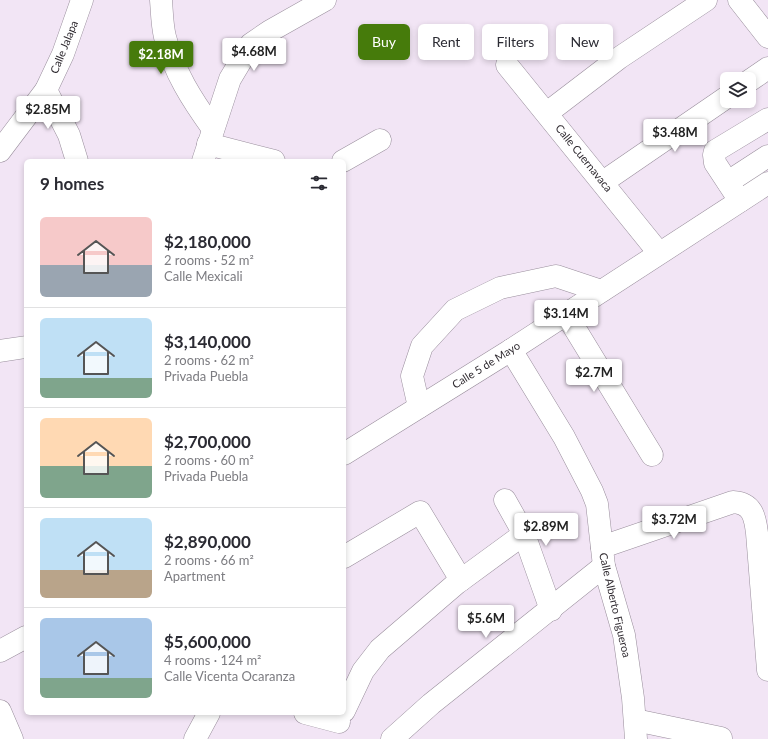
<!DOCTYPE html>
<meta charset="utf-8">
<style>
body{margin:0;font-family:Lato,sans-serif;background:#f2f2f3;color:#2b2b33;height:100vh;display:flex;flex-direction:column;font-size:15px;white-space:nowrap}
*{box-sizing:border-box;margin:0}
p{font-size:13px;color:#7c7c81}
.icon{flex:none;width:22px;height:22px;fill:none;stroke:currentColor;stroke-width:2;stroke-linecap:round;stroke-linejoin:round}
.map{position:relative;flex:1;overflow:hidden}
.side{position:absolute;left:24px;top:159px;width:322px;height:556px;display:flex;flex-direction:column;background:#fff;border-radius:6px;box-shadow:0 2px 6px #0003}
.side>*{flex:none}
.guide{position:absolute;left:358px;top:24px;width:350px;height:36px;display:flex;gap:8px}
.tools{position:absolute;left:720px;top:72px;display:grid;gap:8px}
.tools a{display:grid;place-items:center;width:36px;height:36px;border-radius:6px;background:#fff;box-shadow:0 2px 6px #0003;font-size:20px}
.price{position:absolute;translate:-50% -34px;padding:0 9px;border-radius:4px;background:#fff;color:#222;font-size:13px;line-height:26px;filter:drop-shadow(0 1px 2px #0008)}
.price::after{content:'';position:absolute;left:50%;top:24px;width:12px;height:9px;margin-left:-6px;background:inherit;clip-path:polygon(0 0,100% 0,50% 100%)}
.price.on{background:#467b0b;color:#fff}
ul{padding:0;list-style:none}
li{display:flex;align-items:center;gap:12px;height:100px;padding:0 16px}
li+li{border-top:1px solid #e1e1e2}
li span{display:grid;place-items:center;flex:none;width:112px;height:80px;border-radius:6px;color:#555}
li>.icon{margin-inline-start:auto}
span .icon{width:48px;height:48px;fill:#fffc;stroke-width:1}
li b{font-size:17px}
h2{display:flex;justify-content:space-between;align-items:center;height:48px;padding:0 16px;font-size:17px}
.chip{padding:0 14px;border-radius:6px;background:#fff;box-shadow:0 2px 6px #0003;font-size:14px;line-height:36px}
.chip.on{background:#467b0b;color:#fff}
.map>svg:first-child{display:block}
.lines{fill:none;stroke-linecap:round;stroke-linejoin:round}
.minor-casing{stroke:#998e9c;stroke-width:23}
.minor{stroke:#fff;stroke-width:22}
.labels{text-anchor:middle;stroke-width:3.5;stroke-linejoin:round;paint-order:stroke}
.street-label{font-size:11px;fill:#302b31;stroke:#fff}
</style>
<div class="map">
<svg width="768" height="739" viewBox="0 0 768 739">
<rect width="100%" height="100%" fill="#f2e5f5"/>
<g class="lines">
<g class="minor-casing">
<g id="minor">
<path d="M 161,0 C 162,12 162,25 165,37 C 174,72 192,100 213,129"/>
<polyline points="739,0 768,37"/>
<polyline points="507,65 659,253"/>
<polyline points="749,81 768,68"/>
<polyline points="46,90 69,135 77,161"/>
<polyline points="547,113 619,58 706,0"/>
<polyline points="208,144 274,161"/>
<polyline points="0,151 46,90 63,54 82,0"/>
<polyline points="203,161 230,79 251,44 270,31 325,0"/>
<polyline points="343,161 380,140"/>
<polyline points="603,182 727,97"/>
<polyline points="728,182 768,156"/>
<polyline points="740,201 715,163 714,155 715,151 768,119"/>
<polyline points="566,314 652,455"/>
<polyline points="511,350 564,437 592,491 597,504 604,566 624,635 633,698 636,739"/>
<polyline points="0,351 26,347"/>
<polyline points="419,407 412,376 422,346 455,310 500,288 556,276 601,291"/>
<polyline points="344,454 511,350 768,183"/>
<polyline points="505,500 524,534 551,610"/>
<path d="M 602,547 L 733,502 C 752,503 755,516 757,533 L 768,670"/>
<polyline points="344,557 420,512 461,580"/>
<polyline points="0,651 26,637"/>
<polyline points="0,711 12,739"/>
<polyline points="344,711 363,671 380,649 457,583 524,534"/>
<polyline points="305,713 339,722"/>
<polyline points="635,720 721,738"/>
<polyline points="195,739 209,713"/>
<polyline points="392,739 431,704 604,566"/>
</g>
</g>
<use href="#minor" class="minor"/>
</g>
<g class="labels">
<g class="street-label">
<text transform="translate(64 47) rotate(-68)" y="4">Calle Jalapa</text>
<text transform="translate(584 158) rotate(51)" y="4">Calle Cuernavaca</text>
<text transform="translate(486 365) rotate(-32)" y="4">Calle 5 de Mayo</text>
<text transform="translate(615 605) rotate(77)" y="4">Calle Alberto Figueroa</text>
</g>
</g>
</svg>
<div class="tools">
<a><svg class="icon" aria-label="layers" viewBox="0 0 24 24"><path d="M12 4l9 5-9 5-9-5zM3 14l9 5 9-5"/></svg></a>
</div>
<b class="price" style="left:254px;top:72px">$4.68M</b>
<b class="price on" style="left:161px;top:75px">$2.18M</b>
<b class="price" style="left:48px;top:130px">$2.85M</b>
<b class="price" style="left:675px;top:153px">$3.48M</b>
<b class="price" style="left:566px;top:334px">$3.14M</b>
<b class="price" style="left:594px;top:393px">$2.7M</b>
<b class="price" style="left:674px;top:540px">$3.72M</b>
<b class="price" style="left:546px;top:547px">$2.89M</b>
<b class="price" style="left:486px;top:639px">$5.6M</b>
<div class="guide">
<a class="chip on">Buy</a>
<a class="chip">Rent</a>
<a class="chip">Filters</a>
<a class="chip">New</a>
</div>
<section class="side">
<h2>9 homes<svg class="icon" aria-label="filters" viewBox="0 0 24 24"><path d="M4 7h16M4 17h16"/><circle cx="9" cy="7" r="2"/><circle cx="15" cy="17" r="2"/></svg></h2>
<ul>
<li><span style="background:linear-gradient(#f6c9c9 60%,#9aa5b1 0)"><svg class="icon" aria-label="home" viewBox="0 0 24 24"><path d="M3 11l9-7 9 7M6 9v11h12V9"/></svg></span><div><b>$2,180,000</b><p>2 rooms · 52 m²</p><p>Calle Mexicali</p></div></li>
<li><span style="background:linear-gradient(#bfe0f5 75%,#7fa58c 0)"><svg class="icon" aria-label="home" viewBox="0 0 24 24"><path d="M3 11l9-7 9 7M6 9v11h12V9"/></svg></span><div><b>$3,140,000</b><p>2 rooms · 62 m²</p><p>Privada Puebla</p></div></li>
<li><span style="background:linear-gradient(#ffd9b3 60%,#7fa58c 0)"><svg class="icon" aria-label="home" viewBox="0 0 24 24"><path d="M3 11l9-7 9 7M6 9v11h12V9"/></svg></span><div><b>$2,700,000</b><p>2 rooms · 60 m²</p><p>Privada Puebla</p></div></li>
<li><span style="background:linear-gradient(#bfe0f5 65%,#b9a48a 0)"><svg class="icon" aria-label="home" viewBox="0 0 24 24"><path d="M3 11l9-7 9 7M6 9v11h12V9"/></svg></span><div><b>$2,890,000</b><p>2 rooms · 66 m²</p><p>Apartment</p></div></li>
<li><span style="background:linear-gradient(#a9c7e8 75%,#7fa58c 0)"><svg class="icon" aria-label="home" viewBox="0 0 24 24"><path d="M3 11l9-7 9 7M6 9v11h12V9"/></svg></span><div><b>$5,600,000</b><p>4 rooms · 124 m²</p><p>Calle Vicenta Ocaranza</p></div></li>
</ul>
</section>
</div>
